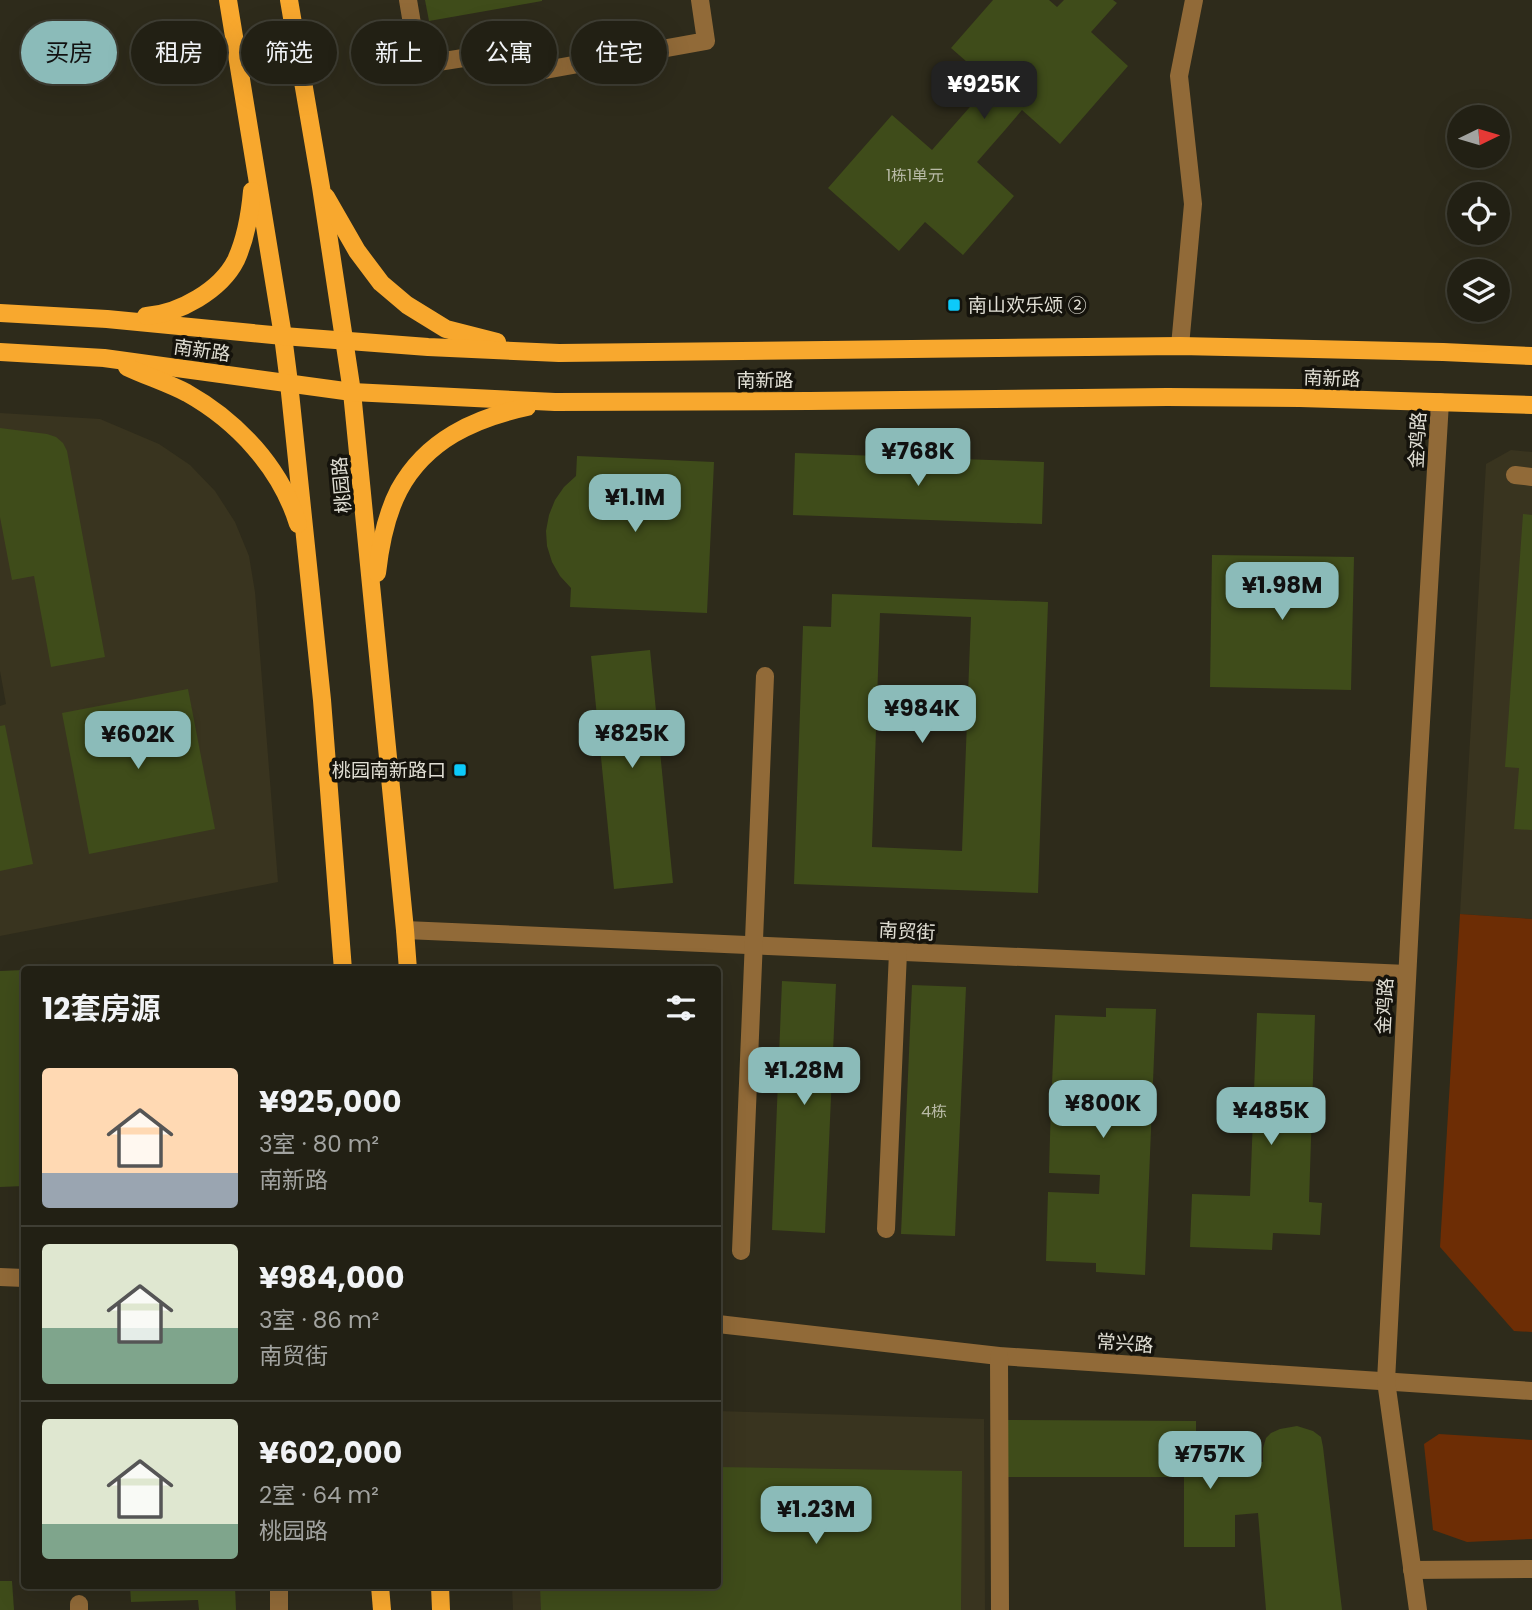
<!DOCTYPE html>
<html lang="zh">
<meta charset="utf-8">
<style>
body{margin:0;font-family:Poppins,"Noto Sans SC",sans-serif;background:#2e2d22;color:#f1f3f6;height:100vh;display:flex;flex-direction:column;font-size:26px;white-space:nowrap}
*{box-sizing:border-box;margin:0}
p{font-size:23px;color:#a2a3a0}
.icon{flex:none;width:38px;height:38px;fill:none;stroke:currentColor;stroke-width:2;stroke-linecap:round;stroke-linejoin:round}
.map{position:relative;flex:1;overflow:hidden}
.panel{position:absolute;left:21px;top:966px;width:700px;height:623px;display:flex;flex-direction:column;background:#222014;border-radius:7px;box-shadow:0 7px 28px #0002,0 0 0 2px #3f3e34}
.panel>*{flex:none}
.top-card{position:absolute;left:21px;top:21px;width:700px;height:63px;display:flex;gap:14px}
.needle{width:46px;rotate:85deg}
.tools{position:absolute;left:1447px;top:105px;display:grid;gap:14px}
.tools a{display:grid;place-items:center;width:63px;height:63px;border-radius:50%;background:#222014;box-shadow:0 7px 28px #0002,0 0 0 2px #3f3e34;font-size:35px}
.price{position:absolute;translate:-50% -60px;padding:0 16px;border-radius:14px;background:#8bbbb9;color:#111;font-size:23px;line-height:46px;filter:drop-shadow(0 2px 4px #0008)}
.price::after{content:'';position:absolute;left:50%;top:42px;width:21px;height:16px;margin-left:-10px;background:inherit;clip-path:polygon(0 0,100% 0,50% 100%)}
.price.selected{background:#222;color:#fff}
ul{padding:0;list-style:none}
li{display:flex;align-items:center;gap:21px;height:175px;padding:0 21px}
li+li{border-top:2px solid #3f3e34}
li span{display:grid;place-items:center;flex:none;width:196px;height:140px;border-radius:7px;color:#555}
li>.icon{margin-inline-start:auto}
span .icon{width:84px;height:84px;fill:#fffc;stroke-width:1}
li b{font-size:30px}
h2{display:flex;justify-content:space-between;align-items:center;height:84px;padding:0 21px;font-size:30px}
.chip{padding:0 24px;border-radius:32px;background:#222014;box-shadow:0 7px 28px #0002,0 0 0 2px #3f3e34;font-size:24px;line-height:63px}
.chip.selected{background:#8bbbb9;color:#111}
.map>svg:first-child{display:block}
.built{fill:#39341f}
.green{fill:#6d2d05}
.building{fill:#3f4c1a;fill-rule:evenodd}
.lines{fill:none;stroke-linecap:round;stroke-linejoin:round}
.minor{stroke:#916a38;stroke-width:18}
.major{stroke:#f8a82e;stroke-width:18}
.poi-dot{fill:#0ccafa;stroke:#15130c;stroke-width:2.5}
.labels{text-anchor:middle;stroke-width:7;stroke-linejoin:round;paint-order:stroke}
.number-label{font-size:16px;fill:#b8baa6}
.poi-label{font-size:19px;fill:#e0ded4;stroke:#15130c;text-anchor:start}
.street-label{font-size:19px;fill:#e0ded4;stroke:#15130c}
</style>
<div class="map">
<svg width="1532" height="1610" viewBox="0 0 1532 1610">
<rect width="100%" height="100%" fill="#2e2b1b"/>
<g class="built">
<polygon points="0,413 100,419 159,444 190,465 215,491 235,522 249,556 255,592 278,882 0,936 0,706 6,704 0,671"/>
<polygon points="1511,450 1532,452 1532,919 1460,914 1486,464"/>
<polygon points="718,1411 984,1419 985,1610 513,1610 512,1586 718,1586"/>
</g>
<g class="green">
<polygon points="1460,914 1532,919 1532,1332 1514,1331 1440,1247"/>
<polygon points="1439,1434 1532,1440 1532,1539 1467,1542 1433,1530 1424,1444"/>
</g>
<g class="building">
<polygon points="425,0 542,0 542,1 429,21"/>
<polygon points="993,0 1049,0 1057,7 1064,0 1113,0 1117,3 1091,32 1128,66 1060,144 1022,110 1005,130 977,162 1014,196 963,255 925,222 899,251 828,188 892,115 932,150 991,83 951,48"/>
<polygon points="0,428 47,434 56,437 63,443 67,451 105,657 51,667 34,576 12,580 0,517"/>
<polygon points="795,453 1044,462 1042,524 793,515"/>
<polygon points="577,456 714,462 707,613 570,607 571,588 560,576 552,562 547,546 546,531 549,515 555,500 564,487 576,476"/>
<polygon points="1523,514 1532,515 1532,830 1514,829 1519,768 1505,767"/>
<polygon points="1212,555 1354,557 1351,690 1210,687"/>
<path d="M 832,594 L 1048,602 L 1038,893 L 794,884 L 803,626 L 831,627 ZM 880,613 L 971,617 L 962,851 L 872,847 Z"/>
<polygon points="650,650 673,883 614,889 591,656"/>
<polygon points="188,689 215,829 89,854 62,713"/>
<polygon points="5,725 33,864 0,871 0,726"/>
<polygon points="131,964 131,970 70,970 70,967"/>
<polygon points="24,970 24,1186 0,1187 0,971"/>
<polygon points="782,981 836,984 825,1233 772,1230"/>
<polygon points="912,985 966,987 955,1236 901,1234"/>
<polygon points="1106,1008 1156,1009 1145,1275 1096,1272 1096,1263 1046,1261 1048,1192 1099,1194 1100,1175 1049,1173 1051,1103 1102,1105 1103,1086 1052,1084 1055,1015 1106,1017"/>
<polygon points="1257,1013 1315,1015 1309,1202 1322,1203 1320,1235 1273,1233 1272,1250 1190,1247 1192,1194 1250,1196"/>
<polygon points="1008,1420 1196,1421 1196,1452 1235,1452 1235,1462 1263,1462 1263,1448 1266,1438 1271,1433 1280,1429 1297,1426 1313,1431 1321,1437 1323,1447 1342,1610 1266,1610 1258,1513 1235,1515 1235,1547 1184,1547 1184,1477 1008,1477"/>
<polygon points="718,1467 962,1471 961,1610 541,1610 540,1586 718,1586"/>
<polygon points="0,1581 12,1581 14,1610 0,1610"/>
<polygon points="130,1586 235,1586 236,1610 199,1610 198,1600 131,1602"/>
</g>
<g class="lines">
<g class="minor">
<polyline points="408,0 419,65 495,53 523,74 706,41 700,0"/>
<polyline points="1180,346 1193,204 1179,76 1194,0"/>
<polyline points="1515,475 1532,477"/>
<polyline points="405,930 1407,974"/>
<polyline points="886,1229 898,952"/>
<polyline points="741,1251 765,676"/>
<polyline points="0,1277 24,1278"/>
<polyline points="718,1324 999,1356 1532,1391"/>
<polyline points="999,1356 1000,1610"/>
<polyline points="1412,1570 1532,1569"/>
<polyline points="279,1586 279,1610"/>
<polyline points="79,1604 79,1610"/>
<polyline points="1418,1610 1386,1381 1417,789 1440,402"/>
</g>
<g class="major">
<polyline points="228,0 283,336 289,383 322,700 343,970"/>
<polyline points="289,0 321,187 352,392 405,930 408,970"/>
<polyline points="326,197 357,251 381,283 407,305 446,329 497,342"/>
<polyline points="0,313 107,319 283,336 428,347 559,353 1180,346 1443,352 1532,356"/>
<path d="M 146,316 C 179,314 221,290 236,260 C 246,238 250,214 252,191"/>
<polyline points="0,352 104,358 352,392 555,402 809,401 1167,397 1300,398 1532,405"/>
<path d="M 127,367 C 146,376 168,383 187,393 C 237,421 281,468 298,524"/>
<path d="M 377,573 C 380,546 386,515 399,490 C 426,440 475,418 527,407"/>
<polyline points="380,1586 382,1610"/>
<polyline points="440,1586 441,1610"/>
</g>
</g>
<g class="poi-dot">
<rect x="947" y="298" width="14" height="14" rx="3.5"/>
<rect x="453" y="763" width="14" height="14" rx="3.5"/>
</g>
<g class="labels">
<g class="number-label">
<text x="915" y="181">1栋1单元</text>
<text x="934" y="1117">4栋</text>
</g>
<g class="poi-label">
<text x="968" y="312">南山欢乐颂 ②</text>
<text x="446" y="777" text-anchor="end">桃园南新路口</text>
</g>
<g class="street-label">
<text transform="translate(202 350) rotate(8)" y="7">南新路</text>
<text transform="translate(1332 378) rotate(2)" y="7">南新路</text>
<text x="765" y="387">南新路</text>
<text transform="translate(1417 440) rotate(-87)" y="7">金鸡路</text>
<text transform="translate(341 485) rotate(-95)" y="7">桃园路</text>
<text transform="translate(907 931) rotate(3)" y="7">南贸街</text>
<text transform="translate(1384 1006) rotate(-87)" y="7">金鸡路</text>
<text transform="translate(1125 1343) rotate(4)" y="7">常兴路</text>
</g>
</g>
</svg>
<div class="tools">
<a><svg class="needle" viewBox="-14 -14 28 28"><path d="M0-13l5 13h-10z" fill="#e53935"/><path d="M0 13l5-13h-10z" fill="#a2a3a0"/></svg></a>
<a><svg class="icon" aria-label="locate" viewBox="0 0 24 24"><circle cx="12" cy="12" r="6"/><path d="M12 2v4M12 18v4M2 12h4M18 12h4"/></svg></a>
<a><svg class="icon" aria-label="layers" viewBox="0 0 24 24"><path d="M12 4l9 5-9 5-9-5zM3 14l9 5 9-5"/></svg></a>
</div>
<b class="price selected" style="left:984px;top:121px">¥925K</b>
<b class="price" style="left:918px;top:488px">¥768K</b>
<b class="price" style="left:635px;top:534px">¥1.1M</b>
<b class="price" style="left:1282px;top:622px">¥1.98M</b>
<b class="price" style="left:922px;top:745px">¥984K</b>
<b class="price" style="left:632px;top:770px">¥825K</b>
<b class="price" style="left:138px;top:771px">¥602K</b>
<b class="price" style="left:804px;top:1107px">¥1.28M</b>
<b class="price" style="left:1103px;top:1140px">¥800K</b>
<b class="price" style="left:1271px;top:1147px">¥485K</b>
<b class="price" style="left:1210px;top:1491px">¥757K</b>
<b class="price" style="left:816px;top:1546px">¥1.23M</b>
<div class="top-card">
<a class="chip selected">买房</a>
<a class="chip">租房</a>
<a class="chip">筛选</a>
<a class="chip">新上</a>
<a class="chip">公寓</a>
<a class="chip">住宅</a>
</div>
<section class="panel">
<h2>12套房源<svg class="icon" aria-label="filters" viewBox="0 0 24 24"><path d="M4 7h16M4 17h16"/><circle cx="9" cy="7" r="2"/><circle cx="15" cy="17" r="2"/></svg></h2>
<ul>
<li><span style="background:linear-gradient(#ffd9b3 75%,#9aa5b1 0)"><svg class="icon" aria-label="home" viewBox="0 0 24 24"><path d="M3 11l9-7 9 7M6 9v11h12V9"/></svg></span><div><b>¥925,000</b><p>3室 · 80 m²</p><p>南新路</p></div></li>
<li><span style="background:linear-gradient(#dfe7d0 60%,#7fa58c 0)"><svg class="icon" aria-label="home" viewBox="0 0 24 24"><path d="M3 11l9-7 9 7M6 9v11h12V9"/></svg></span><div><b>¥984,000</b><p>3室 · 86 m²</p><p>南贸街</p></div></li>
<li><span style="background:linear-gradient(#dfe7d0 75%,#7fa58c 0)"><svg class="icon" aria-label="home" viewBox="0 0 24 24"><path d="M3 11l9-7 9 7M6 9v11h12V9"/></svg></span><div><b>¥602,000</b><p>2室 · 64 m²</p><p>桃园路</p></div></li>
</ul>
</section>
</div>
